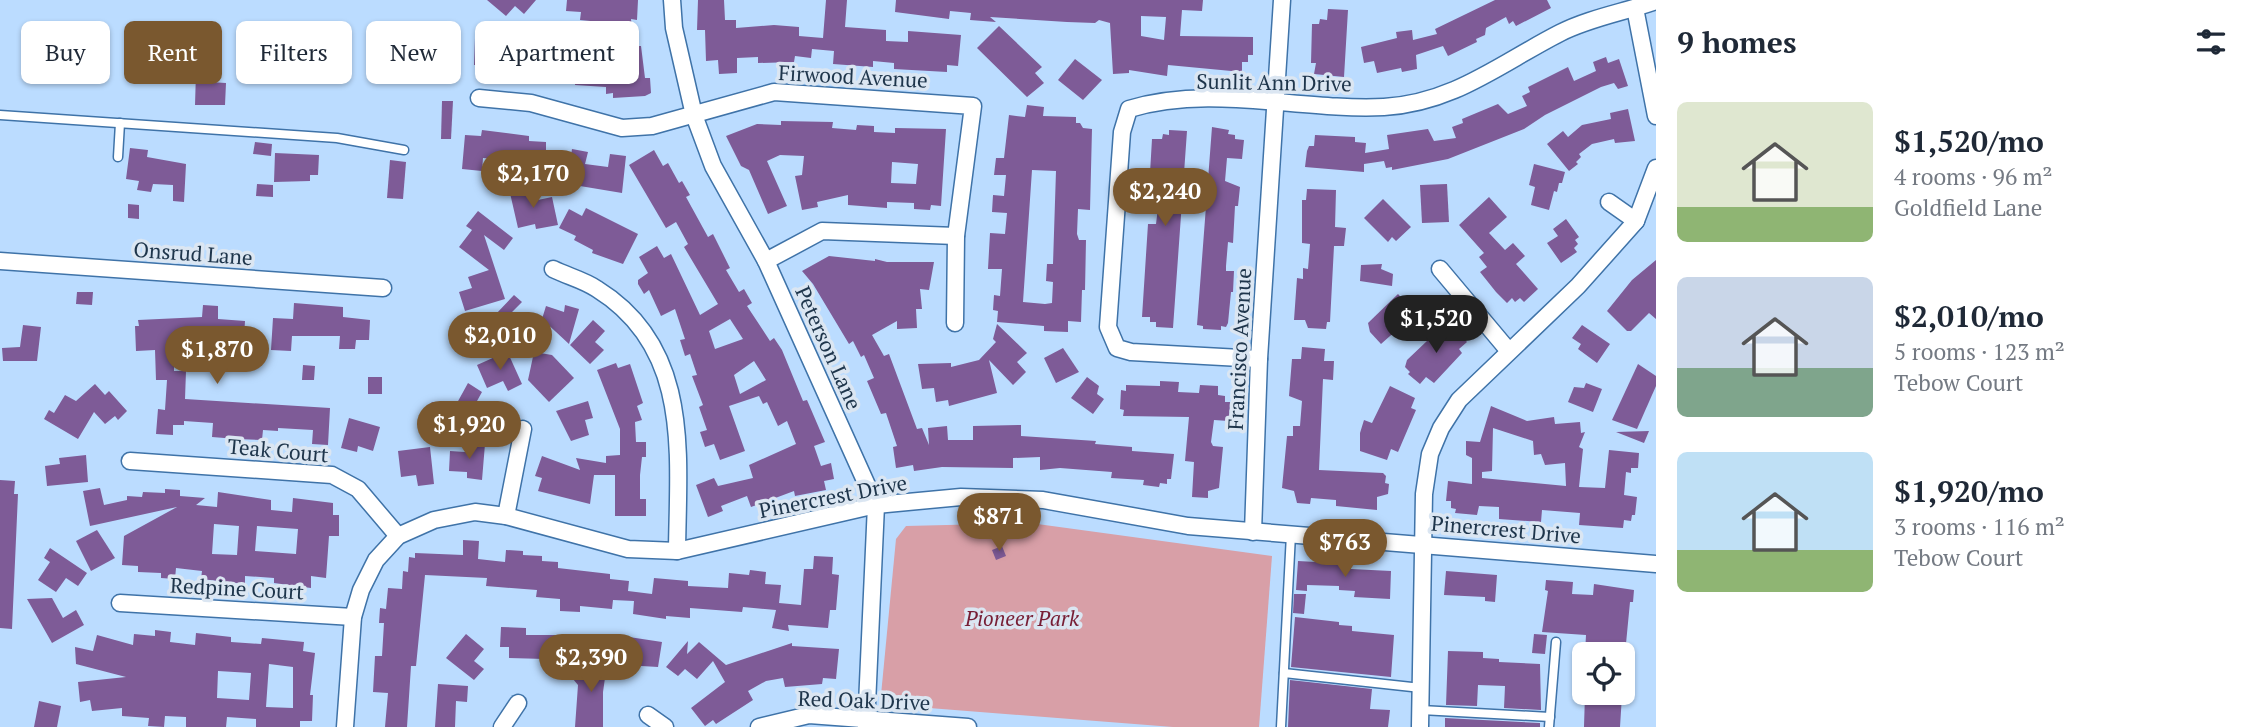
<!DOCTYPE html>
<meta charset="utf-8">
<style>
body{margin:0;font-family:"PT Serif",serif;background:#f6f6f7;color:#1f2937;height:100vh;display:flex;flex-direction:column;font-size:26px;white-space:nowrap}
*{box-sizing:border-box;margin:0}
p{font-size:23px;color:#747a83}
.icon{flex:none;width:38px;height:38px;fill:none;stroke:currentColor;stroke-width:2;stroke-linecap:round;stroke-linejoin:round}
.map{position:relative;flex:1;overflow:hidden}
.details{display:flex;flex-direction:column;background:#fff;width:595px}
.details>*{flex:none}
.hud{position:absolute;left:21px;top:21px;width:665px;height:63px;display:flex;gap:14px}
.fabs{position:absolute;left:1572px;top:642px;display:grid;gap:14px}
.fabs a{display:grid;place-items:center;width:63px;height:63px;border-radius:10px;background:#fff;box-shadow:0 2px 5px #0004;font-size:35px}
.price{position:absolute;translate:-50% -60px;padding:0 16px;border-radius:24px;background:#7a582f;color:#fff;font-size:23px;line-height:46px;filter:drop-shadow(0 2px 4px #0008)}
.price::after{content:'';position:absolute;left:50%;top:42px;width:21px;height:16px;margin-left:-10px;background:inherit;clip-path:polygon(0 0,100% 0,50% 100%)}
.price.on{background:#222;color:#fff}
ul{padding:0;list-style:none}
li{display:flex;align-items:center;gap:21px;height:175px;padding:0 21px}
li span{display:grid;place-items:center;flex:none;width:196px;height:140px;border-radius:10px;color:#555}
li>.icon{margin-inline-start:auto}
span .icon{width:84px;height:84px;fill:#fffc;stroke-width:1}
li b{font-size:30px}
h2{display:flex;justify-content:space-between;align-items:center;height:84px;padding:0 21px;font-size:30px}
.chip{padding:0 24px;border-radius:10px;background:#fff;box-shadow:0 2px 5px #0004;font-size:24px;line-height:63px}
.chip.on{background:#7a582f;color:#fff}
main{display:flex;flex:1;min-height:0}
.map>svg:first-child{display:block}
.green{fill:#d89fa7}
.building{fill:#7e5b97;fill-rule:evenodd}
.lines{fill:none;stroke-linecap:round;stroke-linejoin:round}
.lane-casing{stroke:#3f73a8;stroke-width:11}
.street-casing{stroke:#3f73a8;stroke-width:19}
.lane{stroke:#fff;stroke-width:8}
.street{stroke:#fff;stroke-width:16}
.labels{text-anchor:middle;stroke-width:7;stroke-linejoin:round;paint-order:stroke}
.street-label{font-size:21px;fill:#1e354b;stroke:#dbe6f2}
.park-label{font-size:21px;font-style:italic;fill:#771e35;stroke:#dbe6f2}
</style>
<main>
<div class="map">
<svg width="1656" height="727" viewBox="0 0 1656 727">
<rect width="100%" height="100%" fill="#bbdcff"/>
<polygon class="green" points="1030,523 1272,556 1259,727 1173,727 891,705 881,695 896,539 906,526"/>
<g class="building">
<polygon points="487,0 536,0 524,14 515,6 506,16"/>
<polygon points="567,0 638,0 637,20 631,19 634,46 641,46 645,78 650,78 651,93 645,96 613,98 613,93 606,94 606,87 575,85 576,74 533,69 533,74 493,71 493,65 474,65 475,38 491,38 491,35 510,36 509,45 531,46 532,39 524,32 553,35 552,47 605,51 604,46 614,45 611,23 580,20 581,12 566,11"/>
<polygon points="698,0 724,0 725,20 736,20 736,28 774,25 799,27 799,36 823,38 826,0 847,0 845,27 886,30 886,41 908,42 908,31 961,35 958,66 947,65 947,72 894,69 894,63 873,61 873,67 833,64 834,51 812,49 811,58 795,56 794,62 758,63 758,57 737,58 737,73 719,74 718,60 706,61 705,30 697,30"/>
<path d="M 896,0 L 1203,0 L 1202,11 L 1182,10 L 1180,36 L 1253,37 L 1253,55 L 1248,55 L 1248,62 L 1242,62 L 1242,72 L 1168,65 L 1167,76 L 1129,70 L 1129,73 L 1113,74 L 1110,23 L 1099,20 L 1095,23 L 1067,22 L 990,17 L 996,22 L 970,20 L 971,13 L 950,11 L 949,19 L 895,12 ZM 1141,16 L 1166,17 L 1164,40 L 1141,36 Z"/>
<polygon points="1495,0 1547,0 1551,8 1516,26 1513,21 1509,24 1506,17 1486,28 1485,35 1476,39 1477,42 1448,56 1443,46 1416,55 1417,69 1402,72 1401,68 1377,73 1374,61 1364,63 1361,47 1397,38 1396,32 1412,30 1413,40 1437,34 1435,29"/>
<polygon points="1328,9 1348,10 1344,77 1314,74 1316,63 1311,63 1312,24 1319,24 1320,19 1327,20"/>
<polygon points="999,26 1042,67 1035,73 1044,83 1027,97 977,48"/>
<polygon points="1606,57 1608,63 1619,59 1628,86 1618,89 1614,83 1601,87 1545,115 1524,129 1448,159 1392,170 1392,167 1386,168 1384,161 1364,164 1364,172 1305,167 1307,151 1309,146 1314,146 1315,135 1355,137 1355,142 1366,143 1365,153 1389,149 1387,135 1428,129 1434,141 1456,138 1452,127 1463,123 1462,119 1498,104 1508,114 1527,106 1522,96 1530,92 1528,87 1568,67 1574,81 1596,71 1593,62"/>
<polygon points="1075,59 1102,80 1083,100 1058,80"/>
<polygon points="196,72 211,73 210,82 226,83 225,105 195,105"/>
<polygon points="442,101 453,101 451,139 441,139"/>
<path d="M 1027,105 L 1044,107 L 1043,116 L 1076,117 L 1076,123 L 1080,123 L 1083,128 L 1092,129 L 1090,210 L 1078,209 L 1077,234 L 1079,240 L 1086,240 L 1085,290 L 1082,290 L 1081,322 L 1068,321 L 1068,332 L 1044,331 L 1044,326 L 997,322 L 998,311 L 993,310 L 994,295 L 1000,296 L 1002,269 L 988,269 L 990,233 L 1005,234 L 1007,213 L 992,212 L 993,195 L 1004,196 L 1006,175 L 994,175 L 996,158 L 1004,158 L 1009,115 L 1025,117 ZM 1032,170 L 1056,171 L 1053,264 L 1047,264 L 1046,281 L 1053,282 L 1052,303 L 1045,304 L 1023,302 Z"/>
<polygon points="1628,109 1635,141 1615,143 1614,139 1592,144 1579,154 1581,157 1576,162 1578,164 1569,171 1547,144 1563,131 1568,137 1582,125 1611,119 1610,113"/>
<path d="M 781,121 L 833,122 L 832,128 L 856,130 L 857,125 L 874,126 L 874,132 L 895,133 L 895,128 L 946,129 L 941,206 L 931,205 L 930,210 L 914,209 L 914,203 L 887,202 L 887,208 L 848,205 L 848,195 L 817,202 L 818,207 L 802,210 L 795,176 L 802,175 L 804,156 L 780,155 L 767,161 L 787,206 L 768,214 L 749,170 L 741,166 L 726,136 L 757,124 L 781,125 ZM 892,162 L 918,164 L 916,184 L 891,183 Z"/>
<polygon points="1212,127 1229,130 1228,134 1235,135 1235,139 1244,140 1242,159 1227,158 1225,181 1240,187 1238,206 1235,206 1233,243 1228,242 1226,266 1226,271 1234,271 1233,292 1231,292 1228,323 1226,327 1221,326 1221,330 1203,329 1203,326 1197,325"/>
<polygon points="482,130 529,136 529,141 546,142 546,150 571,155 572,149 588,152 585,164 608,167 610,154 626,156 622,193 562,183 564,177 524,174 525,162 483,158 482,171 462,169 465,135 481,136"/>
<polygon points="1169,130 1187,131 1173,328 1156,327 1156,322 1150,322 1150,317 1142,317 1148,224 1156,224 1159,200 1158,196 1153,196 1153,190 1149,190 1152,139 1162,139 1163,134 1169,135"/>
<polygon points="255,142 272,144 271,156 253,154"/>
<polygon points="130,148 148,150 147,157 186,164 184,202 173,201 173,185 153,184 151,192 137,190 139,181 126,179"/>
<path d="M 654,150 L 663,166 L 668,163 L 679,183 L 682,181 L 690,195 L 686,197 L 708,237 L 713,234 L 730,268 L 726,270 L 739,292 L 744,289 L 752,303 L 747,306 L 770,341 L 774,338 L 782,350 L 803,401 L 807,400 L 825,442 L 814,446 L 821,466 L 831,463 L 834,479 L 824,481 L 826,490 L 795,496 L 794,491 L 751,507 L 747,496 L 721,506 L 723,511 L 708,517 L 696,485 L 714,478 L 718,486 L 753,478 L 749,465 L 796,444 L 787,421 L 778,426 L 767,402 L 763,404 L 759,396 L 729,406 L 745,451 L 720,460 L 714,444 L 705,447 L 700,432 L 707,430 L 699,407 L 703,405 L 692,376 L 697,375 L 690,354 L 685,356 L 680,340 L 685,339 L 675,309 L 661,316 L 649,290 L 644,294 L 638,284 L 638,280 L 648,273 L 639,257 L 657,246 L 664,258 L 671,254 L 700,315 L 718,304 L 684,247 L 688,244 L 676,222 L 666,228 L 629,165 ZM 730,319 L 743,339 L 715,349 L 709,331 ZM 754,361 L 766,380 L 740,394 L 734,375 Z"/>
<polygon points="275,153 319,155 318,175 310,175 310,181 274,182"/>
<polygon points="390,160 406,162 403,199 387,198"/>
<polygon points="1534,164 1565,172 1562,183 1559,183 1557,192 1554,191 1549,210 1531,205 1535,187 1529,185"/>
<polygon points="257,184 273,185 273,197 256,196"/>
<polygon points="1447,184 1449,222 1422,223 1420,185"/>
<polygon points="530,189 533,201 552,197 558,225 536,229 535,224 518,228 510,193"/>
<polygon points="1307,189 1336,190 1335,227 1346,228 1344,246 1334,246 1330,322 1327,322 1326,329 1308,328 1305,320 1294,320 1297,278 1303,279 1303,268 1308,269 1310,244 1302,243 1302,200 1306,200"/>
<polygon points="1489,197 1507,217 1489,233 1505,250 1513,243 1525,256 1516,264 1538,289 1524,302 1520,298 1515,302 1512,298 1507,303 1496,292 1480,272 1487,267 1479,257 1484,253 1459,225"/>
<polygon points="1383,199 1411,227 1396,241 1392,237 1388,242 1364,218"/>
<polygon points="128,204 139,205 139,219 128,218"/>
<polygon points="586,208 638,234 623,264 592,253 593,250 574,240 576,236 559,228 569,209 582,216"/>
<polygon points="478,211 513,238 504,250 484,235 505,299 465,311 459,292 472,288 468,277 489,270 459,247 472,230 466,226"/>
<polygon points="1566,219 1579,237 1575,240 1578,244 1574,248 1577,252 1561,263 1547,243 1558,236 1553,229"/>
<polygon points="829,256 875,261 875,259 887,262 934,262 929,290 920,289 922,309 916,309 917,328 897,329 897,321 872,335 884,356 889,354 917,429 922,428 929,445 928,428 947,426 948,440 973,440 973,426 1021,425 1021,436 1096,441 1095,444 1132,447 1132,451 1174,454 1171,479 1167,479 1167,484 1160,483 1159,487 1143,485 1144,480 1111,478 1112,472 1060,468 1040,470 1040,457 1013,458 1013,468 942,467 914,471 913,465 896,468 893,447 897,446 886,413 881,414 867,381 874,378 864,355 861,357 853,341 849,344 813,284 802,271"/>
<polygon points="1656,260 1656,319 1649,313 1631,331 1627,331 1607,311 1632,280"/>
<polygon points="1382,264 1381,269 1393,274 1392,286 1360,281 1361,265"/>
<polygon points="77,292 93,292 92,305 76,304"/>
<polygon points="1398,294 1416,313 1381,344 1370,332 1368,323"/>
<polygon points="514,295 522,302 511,313 533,335 527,341 496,314"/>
<polygon points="294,303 343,307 343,317 370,320 369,340 356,340 355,349 339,349 340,336 292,336 291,351 271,350 273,318 293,319"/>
<polygon points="203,305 218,306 218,319 245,321 244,338 189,335 189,345 174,346 174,371 186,371 185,399 330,408 328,445 312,444 313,430 278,428 278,431 263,430 262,440 237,439 212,437 213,423 184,421 184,425 173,425 173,435 156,434 158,409 165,410 167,380 156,380 155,350 136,351 135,326 139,326 138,320 202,317"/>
<polygon points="565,305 579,309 569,344 542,319 546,306 564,312"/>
<polygon points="593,320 605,331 595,342 604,350 590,364 570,345"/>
<polygon points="1448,321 1467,342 1459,349 1462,353 1434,383 1426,377 1420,384 1408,374 1410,372 1405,367 1407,360"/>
<polygon points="997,324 1027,353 1017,362 1026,372 1013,385 989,360 997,393 949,406 948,400 936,402 934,388 922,389 918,364 951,363 951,367 979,360 996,342 993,339"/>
<polygon points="23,325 41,327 37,361 3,361 2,348 20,347"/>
<polygon points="1582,325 1610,344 1597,363 1578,349 1581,344 1572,338"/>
<polygon points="1302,347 1325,349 1324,361 1334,361 1333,380 1323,379 1319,470 1383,473 1386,476 1385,483 1389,484 1388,494 1377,497 1377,510 1336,506 1336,500 1311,498 1310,504 1297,503 1294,491 1282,488 1287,436 1293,436 1293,426 1300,426 1302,401 1289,396 1292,359 1301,359"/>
<polygon points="1063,348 1079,372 1056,383 1044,358"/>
<polygon points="534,352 552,355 574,378 549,402 528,380"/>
<polygon points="504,353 508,353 522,384 508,391 503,381 487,388 477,365"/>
<polygon points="616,363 618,368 630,364 643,403 637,406 642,420 635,422 636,442 646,442 646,457 642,457 640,475 640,499 646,499 646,516 615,516 615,475 594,475 590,504 538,491 542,478 535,476 542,456 580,470 576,458 606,463 606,456 620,455 620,429 597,370"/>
<polygon points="1638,364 1656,376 1656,386 1637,429 1612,420"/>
<polygon points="303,365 315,366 314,380 302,380"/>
<rect x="368" y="377" width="14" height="17"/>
<polygon points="1087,377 1099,386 1097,394 1104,399 1093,414 1071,398"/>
<polygon points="1160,381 1179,382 1178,392 1199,393 1200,385 1218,386 1218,395 1225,396 1225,402 1230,402 1229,421 1214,420 1211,442 1213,446 1223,447 1219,488 1208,491 1208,498 1192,497 1194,462 1185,461 1189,417 1123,416 1124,410 1120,409 1121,390 1126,391 1126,385 1160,386"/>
<polygon points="468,383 482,392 477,401 484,410 474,427 431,402 457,403"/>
<polygon points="1586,383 1602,389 1593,412 1568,402 1574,387 1584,388"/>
<polygon points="95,384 105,395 109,391 127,411 118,420 115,416 105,424 94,412 78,439 44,419 49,410 54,413 65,395 76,401"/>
<polygon points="1390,386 1415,398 1411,408 1416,410 1398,452 1391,449 1387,460 1360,451 1360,433 1364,420 1372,423"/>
<polygon points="588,401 593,418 585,420 589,435 571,441 556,411"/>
<path d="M 1491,406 L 1527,421 L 1554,417 L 1555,424 L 1580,422 L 1581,433 L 1585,432 L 1579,447 L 1583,449 L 1579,487 L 1605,488 L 1609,450 L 1639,453 L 1638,468 L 1631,468 L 1631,473 L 1626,472 L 1624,495 L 1637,497 L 1635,515 L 1632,515 L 1631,521 L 1624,520 L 1623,528 L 1579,525 L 1580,513 L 1542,510 L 1541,522 L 1499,519 L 1499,507 L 1479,506 L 1477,515 L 1455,513 L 1456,509 L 1451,508 L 1451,501 L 1446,501 L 1448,481 L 1472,484 L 1472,458 L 1466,455 L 1466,441 L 1480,442 ZM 1493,428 L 1533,441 L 1534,455 L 1541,454 L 1545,465 L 1565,463 L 1566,486 L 1482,478 L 1482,472 L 1492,471 Z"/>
<polygon points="349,418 380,427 373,451 358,446 357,452 341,448"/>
<polygon points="1649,431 1644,443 1616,432"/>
<polygon points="465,442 485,444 482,480 467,478 467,472 449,471 450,451 465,452"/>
<polygon points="430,447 434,484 418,486 416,475 401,477 398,451"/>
<polygon points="86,455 88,482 47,486 45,466 60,464 59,458"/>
<polygon points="0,480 15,481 14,494 18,494 12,629 0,628"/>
<path d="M 100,488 L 104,505 L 127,500 L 127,496 L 142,497 L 143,492 L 165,493 L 165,489 L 180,490 L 180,496 L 205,498 L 196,505 L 217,507 L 218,492 L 271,500 L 271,510 L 292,512 L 293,498 L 333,503 L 333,515 L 339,515 L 339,536 L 329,536 L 326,578 L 311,576 L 311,588 L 274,583 L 274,578 L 245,576 L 245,584 L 201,579 L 202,571 L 176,568 L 175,579 L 161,578 L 161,573 L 138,572 L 138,566 L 122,565 L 124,536 L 177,507 L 90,526 L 83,491 ZM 214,524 L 239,526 L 237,555 L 212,554 ZM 257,526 L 298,529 L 296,554 L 255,551 Z"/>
<polygon points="97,530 115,558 91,571 76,541"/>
<polygon points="463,540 479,541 478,559 505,562 506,550 523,551 523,555 542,556 542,561 558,562 558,568 610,574 610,579 629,581 628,591 652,594 654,578 688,581 688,586 728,588 729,573 749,575 750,570 766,572 765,584 781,585 779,603 801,605 804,569 813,569 814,556 833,557 832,574 839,575 836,610 830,610 828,628 788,625 789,631 772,628 776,610 743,607 742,612 690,608 690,618 666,616 666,619 633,614 634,601 613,600 612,609 580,606 580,612 560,611 560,599 536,597 537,590 486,586 487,578 425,575 416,666 411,666 407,727 385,727 388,693 373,692 375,656 382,656 384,623 379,623 380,608 386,609 388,588 402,589 403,571 408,572 409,557 415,558 415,553 463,555"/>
<polygon points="1002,546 1006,556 996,560 992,550"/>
<polygon points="50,548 87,573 78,586 66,578 56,592 38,580 50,562 44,558"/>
<polygon points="1298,561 1351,564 1351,569 1391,571 1390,599 1354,597 1355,591 1339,590 1339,586 1307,585 1307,591 1296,590"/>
<polygon points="1446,571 1497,575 1495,602 1485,601 1485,597 1444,595"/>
<polygon points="1546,580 1573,582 1572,594 1593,595 1594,584 1634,590 1633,602 1630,602 1625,654 1585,654 1586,635 1542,632 1548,591 1545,590"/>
<polygon points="1294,594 1306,594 1304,614 1293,613"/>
<polygon points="52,598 63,618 76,610 84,625 52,643 27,599"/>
<polygon points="1295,617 1339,622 1339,625 1352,626 1352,631 1394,635 1391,677 1291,667"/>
<polygon points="501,627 526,628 526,635 562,635 561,672 545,672 545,659 509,658 509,647 500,647"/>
<path d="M 155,630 L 171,632 L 170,642 L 195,645 L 196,633 L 231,637 L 231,642 L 261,644 L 262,638 L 304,642 L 303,651 L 315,653 L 310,695 L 313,695 L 312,721 L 300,721 L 300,727 L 256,727 L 256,719 L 227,717 L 226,727 L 186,727 L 186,717 L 165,716 L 164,727 L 148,726 L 149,718 L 122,716 L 122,708 L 92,711 L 90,700 L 80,702 L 78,682 L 126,677 L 76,664 L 75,647 L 93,651 L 97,635 L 133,645 L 134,634 L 155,636 ZM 269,664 L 293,667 L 293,708 L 266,707 ZM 218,671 L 251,673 L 249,700 L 217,698 Z"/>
<polygon points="466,634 484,649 474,661 484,669 474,680 446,658"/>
<polygon points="1534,634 1547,635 1545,654 1532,653"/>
<polygon points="629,637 662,642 658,667 625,665"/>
<polygon points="688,641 687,654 699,642 726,665 792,643 792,646 839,649 836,679 823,678 822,684 785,687 783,678 766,681 748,691 753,700 716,724 713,720 705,726 691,708 725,682 713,661 697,679 685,669 678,676 666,667"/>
<polygon points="609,650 603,692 603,727 575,727 578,685 573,679"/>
<polygon points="1448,651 1483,652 1483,658 1499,659 1499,662 1540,664 1541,710 1504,708 1505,686 1478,685 1477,706 1446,705"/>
<polygon points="1290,680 1372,689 1370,709 1390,710 1388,727 1288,727"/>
<polygon points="438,684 468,686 467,702 456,701 455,727 435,727"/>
<polygon points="1585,694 1622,695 1620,727 1584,727"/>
<polygon points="39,701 61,706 57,727 34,727"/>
<polygon points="1445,718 1540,723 1540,727 1445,727"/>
</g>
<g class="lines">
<g class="lane-casing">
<g id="lane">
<polyline points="0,115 337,138 404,150"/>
<polyline points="118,157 120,123"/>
<polyline points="1284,673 1421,688"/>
<polyline points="1421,710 1550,717"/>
<polyline points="1281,727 1291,534"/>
<polyline points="1549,727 1556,642"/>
</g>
</g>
<g class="street-casing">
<g id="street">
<polyline points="672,0 674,28 694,115 713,166 766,261 876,505 866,727"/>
<polyline points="1635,8 1656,116"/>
<polyline points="479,98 531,103 622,128 652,126 774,92 973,106 956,236 955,323"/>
<polyline points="1609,202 1636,221"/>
<polyline points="0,261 383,288"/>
<polyline points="766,261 822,231 956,236"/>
<path d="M 553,269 C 567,276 584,280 597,289 C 692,348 678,454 677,551"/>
<polyline points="1440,269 1508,350"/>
<path d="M 1259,359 L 1131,352 L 1117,348 L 1108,327 L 1122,132 L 1129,109 C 1211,84 1300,111 1384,107 C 1454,103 1501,63 1560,33 C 1589,18 1625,12 1656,1"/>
<polyline points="130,461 332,475 358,489 398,536"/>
<polyline points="506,516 523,429"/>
<polyline points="1253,532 1259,359 1282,0"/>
<polyline points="120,603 353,617"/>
<polyline points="648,715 665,727"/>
<polyline points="345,727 353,617 361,590 376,560 398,536 434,520 475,512 506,516 628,549 677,551 876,505 961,497 1043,500 1188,526 1656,564"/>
<polyline points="502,727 518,703"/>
<polyline points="759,727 809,715 968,727"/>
<polyline points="1420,727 1424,494 1430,454 1441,428 1459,400 1578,286 1636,221 1656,168"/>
</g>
</g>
<use href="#lane" class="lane"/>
<use href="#street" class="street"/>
</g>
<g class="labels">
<g class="street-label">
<text transform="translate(853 77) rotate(3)" y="7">Firwood Avenue</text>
<text transform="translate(1274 83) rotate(1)" y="7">Sunlit Ann Drive</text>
<text transform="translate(193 254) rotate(4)" y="7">Onsrud Lane</text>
<text transform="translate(828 348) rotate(66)" y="7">Peterson Lane</text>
<text transform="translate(1240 349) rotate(-87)" y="7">Francisco Avenue</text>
<text transform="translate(278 451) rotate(5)" y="7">Teak Court</text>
<text transform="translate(833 497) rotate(-11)" y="7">Pinercrest Drive</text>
<text transform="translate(1506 530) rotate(5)" y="7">Pinercrest Drive</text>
<text transform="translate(237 589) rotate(3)" y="7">Redpine Court</text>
<text transform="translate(864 701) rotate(2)" y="7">Red Oak Drive</text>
</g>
<g class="park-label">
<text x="1022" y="626">Pioneer Park</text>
</g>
</g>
</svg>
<div class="fabs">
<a><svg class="icon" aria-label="locate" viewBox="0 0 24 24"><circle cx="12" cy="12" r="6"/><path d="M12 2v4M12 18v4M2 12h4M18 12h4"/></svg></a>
</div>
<b class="price" style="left:533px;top:210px">$2,170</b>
<b class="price" style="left:1165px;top:228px">$2,240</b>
<b class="price on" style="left:1436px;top:355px">$1,520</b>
<b class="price" style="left:500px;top:372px">$2,010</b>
<b class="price" style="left:217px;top:386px">$1,870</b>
<b class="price" style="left:469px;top:461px">$1,920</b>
<b class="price" style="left:999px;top:553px">$871</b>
<b class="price" style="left:1345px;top:579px">$763</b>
<b class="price" style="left:591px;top:694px">$2,390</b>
<div class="hud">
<a class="chip">Buy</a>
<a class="chip on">Rent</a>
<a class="chip">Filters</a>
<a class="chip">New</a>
<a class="chip">Apartment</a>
</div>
</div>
<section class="details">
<h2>9 homes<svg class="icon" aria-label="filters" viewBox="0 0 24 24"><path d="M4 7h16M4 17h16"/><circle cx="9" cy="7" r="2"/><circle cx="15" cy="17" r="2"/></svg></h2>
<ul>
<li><span style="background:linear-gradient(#dfe7d0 75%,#8fb573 0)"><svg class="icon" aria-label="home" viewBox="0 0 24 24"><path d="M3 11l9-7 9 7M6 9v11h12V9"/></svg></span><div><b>$1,520/mo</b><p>4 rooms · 96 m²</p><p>Goldfield Lane</p></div></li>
<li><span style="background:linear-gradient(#c9d6e8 65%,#7fa58c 0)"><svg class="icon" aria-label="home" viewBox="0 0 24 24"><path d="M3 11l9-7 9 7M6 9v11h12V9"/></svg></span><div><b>$2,010/mo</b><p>5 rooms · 123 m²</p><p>Tebow Court</p></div></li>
<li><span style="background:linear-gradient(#bfe0f5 70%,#8fb573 0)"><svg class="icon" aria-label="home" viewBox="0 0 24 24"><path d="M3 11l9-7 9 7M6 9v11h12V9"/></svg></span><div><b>$1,920/mo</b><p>3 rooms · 116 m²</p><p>Tebow Court</p></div></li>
</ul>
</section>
</main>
